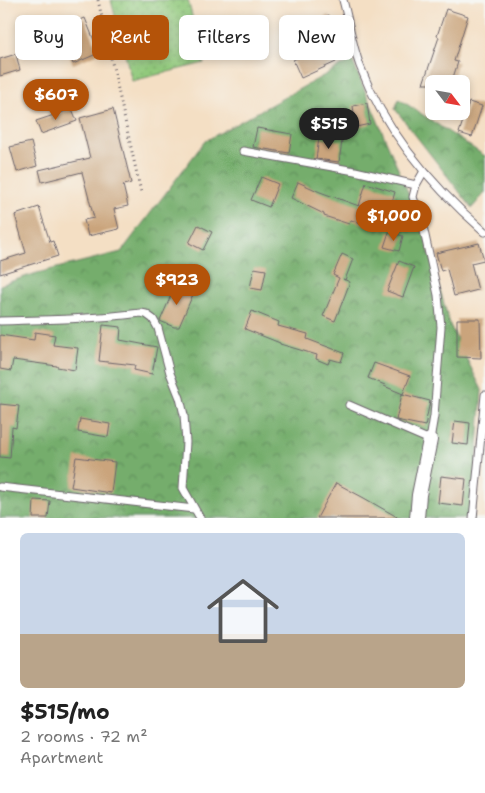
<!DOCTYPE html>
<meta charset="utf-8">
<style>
body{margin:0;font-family:"Shantell Sans",sans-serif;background:#f2f2f2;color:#222;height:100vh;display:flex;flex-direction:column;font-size:19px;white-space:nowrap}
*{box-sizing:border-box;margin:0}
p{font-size:16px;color:#767676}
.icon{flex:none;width:28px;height:28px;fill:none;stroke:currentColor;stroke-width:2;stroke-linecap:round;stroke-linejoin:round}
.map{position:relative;height:518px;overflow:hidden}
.side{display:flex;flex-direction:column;background:#fff;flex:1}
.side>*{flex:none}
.top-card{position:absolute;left:15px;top:15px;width:455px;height:45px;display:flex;gap:10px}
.needle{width:32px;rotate:121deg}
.buttons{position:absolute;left:425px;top:75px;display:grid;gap:10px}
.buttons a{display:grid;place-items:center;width:45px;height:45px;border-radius:8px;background:#fff;box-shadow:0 2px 8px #0003;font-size:25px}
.price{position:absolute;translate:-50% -42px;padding:0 11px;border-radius:18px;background:#b45309;color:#fff;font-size:16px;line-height:32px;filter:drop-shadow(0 1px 2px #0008)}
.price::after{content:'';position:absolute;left:50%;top:30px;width:15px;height:11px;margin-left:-8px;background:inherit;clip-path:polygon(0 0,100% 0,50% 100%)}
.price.on{background:#222;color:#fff}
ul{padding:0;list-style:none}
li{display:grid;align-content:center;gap:10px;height:265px;padding:0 20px}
li span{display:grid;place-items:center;height:155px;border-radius:8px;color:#555}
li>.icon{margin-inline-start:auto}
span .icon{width:90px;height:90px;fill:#fffc;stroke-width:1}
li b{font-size:21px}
.tag{padding:0 18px;border-radius:8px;background:#fff;box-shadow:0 2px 8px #0003;font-size:18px;line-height:45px}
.tag.on{background:#b45309;color:#fff}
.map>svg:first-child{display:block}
.grass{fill:url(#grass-dots);stroke:#5a765c}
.forest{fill:url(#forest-crowns);stroke:#4b6854}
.building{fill:#caa47b}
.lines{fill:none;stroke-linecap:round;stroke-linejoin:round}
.service-casing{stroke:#6c646b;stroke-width:9}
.minor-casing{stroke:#6c646b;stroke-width:16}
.path{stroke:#6c646b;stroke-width:3;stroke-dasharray:1 4;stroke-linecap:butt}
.service{stroke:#fff;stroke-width:7}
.minor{stroke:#fff;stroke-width:14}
</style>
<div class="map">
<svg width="485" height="518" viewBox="0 0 485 518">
<defs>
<pattern id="grass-dots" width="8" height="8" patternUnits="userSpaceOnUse" patternTransform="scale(1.25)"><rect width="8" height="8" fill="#91c97c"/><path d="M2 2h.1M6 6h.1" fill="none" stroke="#7dac6c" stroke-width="1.8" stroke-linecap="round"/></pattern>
<pattern id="forest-crowns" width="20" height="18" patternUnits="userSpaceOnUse" patternTransform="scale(1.25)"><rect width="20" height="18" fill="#74ad6c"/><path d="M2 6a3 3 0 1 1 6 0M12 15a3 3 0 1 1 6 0" fill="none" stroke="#5f8c5a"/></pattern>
</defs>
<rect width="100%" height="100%" fill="#f6f6f2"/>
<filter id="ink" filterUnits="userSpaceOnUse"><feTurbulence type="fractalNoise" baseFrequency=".02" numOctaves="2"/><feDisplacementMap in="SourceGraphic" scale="10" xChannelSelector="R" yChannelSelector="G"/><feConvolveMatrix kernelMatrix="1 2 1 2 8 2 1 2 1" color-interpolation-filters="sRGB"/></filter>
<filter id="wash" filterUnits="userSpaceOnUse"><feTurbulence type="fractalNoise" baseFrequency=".0096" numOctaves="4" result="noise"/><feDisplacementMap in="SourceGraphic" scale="20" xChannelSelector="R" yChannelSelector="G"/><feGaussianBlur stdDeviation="1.12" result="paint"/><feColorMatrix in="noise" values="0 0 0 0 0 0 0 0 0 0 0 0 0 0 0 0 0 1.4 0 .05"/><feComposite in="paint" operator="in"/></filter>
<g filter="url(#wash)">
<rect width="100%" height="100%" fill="#f4dfc4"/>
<polygon class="grass" points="111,0 188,0 204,63 132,81"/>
<g class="forest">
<polygon points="352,60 421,223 450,325 482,390 473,518 0,518 0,285 37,273 121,252 205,141"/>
<polygon points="399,99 485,156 485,193 472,208 395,109"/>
</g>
<g id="blocks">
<g class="building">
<polygon points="446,9 468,16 454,61 458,62 451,84 423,84 439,37 437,36"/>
<polygon points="329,15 338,34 326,40 336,62 301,78 293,60 309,52 299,29"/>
<polygon points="85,18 99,53 73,64 59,29"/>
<polygon points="16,54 20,70 0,76 0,59"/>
<polygon points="469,102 482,106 472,137 459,133"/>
<polygon points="367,103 370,124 356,127 353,106"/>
<polygon points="72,109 77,121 41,134 36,121"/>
<polygon points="113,109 131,183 123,185 128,206 114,209 119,229 88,236 84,220 94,218 82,172 42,182 39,170 90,158 80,118"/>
<polygon points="257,128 292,134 289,153 253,147"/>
<polygon points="319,138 342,141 339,162 316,159"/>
<polygon points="31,142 37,166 17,172 10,147"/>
<polygon points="261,177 278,184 269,207 251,200"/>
<polygon points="298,182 320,192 359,206 366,183 395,192 384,230 351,220 349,224 324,216 324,214 291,198"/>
<polygon points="39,207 50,242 53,241 58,256 0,274 0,261 26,253 15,215"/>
<polygon points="198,225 212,232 203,250 189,243"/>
<polygon points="389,232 403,236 399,251 384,247"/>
<polygon points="479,243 484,260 471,263 478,290 454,296 447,269 441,271 436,253"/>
<polygon points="342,254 353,259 345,280 343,279 350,282 335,321 323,316 339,278 333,275"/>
<polygon points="399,261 414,267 403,297 387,291"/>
<polygon points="254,268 266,270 262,290 250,288"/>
<polygon points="176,284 194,292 179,327 174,327 160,321"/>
<polygon points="252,311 279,322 278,326 308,334 307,339 344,353 341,362 330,359 328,364 316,359 317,355 280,344 280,343 245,329"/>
<polygon points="457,319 480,319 481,358 457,357"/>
<polygon points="103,325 121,327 120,340 157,347 152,374 134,370 135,365 99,361"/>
<polygon points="35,332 55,335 53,345 78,348 75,370 57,367 57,366 13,360 11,371 0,369 0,335 34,340"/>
<polygon points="374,363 410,376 403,394 384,386 385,385 368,378"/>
<polygon points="402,394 430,401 425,426 396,420"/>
<polygon points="0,404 19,406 16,428 12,427 10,458 0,457"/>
<polygon points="80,419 110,424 108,437 78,432"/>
<polygon points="455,421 470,423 468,445 452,443"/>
<polygon points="76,457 115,462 111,493 71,487"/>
<polygon points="441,476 466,479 463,506 438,503"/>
<polygon points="336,483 364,498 399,518 317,518"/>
<polygon points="34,500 50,501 48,518 33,518"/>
</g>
</g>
</g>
<g filter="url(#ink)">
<use href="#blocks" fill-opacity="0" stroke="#6c646b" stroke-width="1"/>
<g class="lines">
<g class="service-casing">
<g id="service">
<path d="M 343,0 C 349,22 352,45 360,66 C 385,132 433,187 485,232"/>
<polyline points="243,151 355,171 416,185"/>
<path d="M 0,321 C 47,320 94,319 141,313 L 146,314 L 153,319 L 158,328 L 170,373 L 180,398 L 184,415 L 186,442 L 183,488 L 200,518"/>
<polyline points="349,405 430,440 434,416 441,327 438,295 424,231 413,197 416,185 424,171"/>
<polyline points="0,487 194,509"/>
<polyline points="473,518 485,395"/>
</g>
</g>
<g class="minor-casing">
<polyline id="minor" points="417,518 419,495 430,440"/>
</g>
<polyline class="path" points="98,0 141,192"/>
<use href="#service" class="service"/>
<use href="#minor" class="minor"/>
</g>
</g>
</svg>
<div class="buttons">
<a><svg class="needle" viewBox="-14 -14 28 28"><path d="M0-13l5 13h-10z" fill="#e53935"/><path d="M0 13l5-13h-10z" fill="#767676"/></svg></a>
</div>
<b class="price" style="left:56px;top:121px">$607</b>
<b class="price on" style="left:329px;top:150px">$515</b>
<b class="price" style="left:394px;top:242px">$1,000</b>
<b class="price" style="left:177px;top:306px">$923</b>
<div class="top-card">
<a class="tag">Buy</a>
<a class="tag on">Rent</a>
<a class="tag">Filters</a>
<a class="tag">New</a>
</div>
</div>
<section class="side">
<ul>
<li><span style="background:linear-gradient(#c9d6e8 65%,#b9a48a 0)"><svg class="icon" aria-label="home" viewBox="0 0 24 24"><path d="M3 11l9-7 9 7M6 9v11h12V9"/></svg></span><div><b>$515/mo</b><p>2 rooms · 72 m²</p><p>Apartment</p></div></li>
</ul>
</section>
